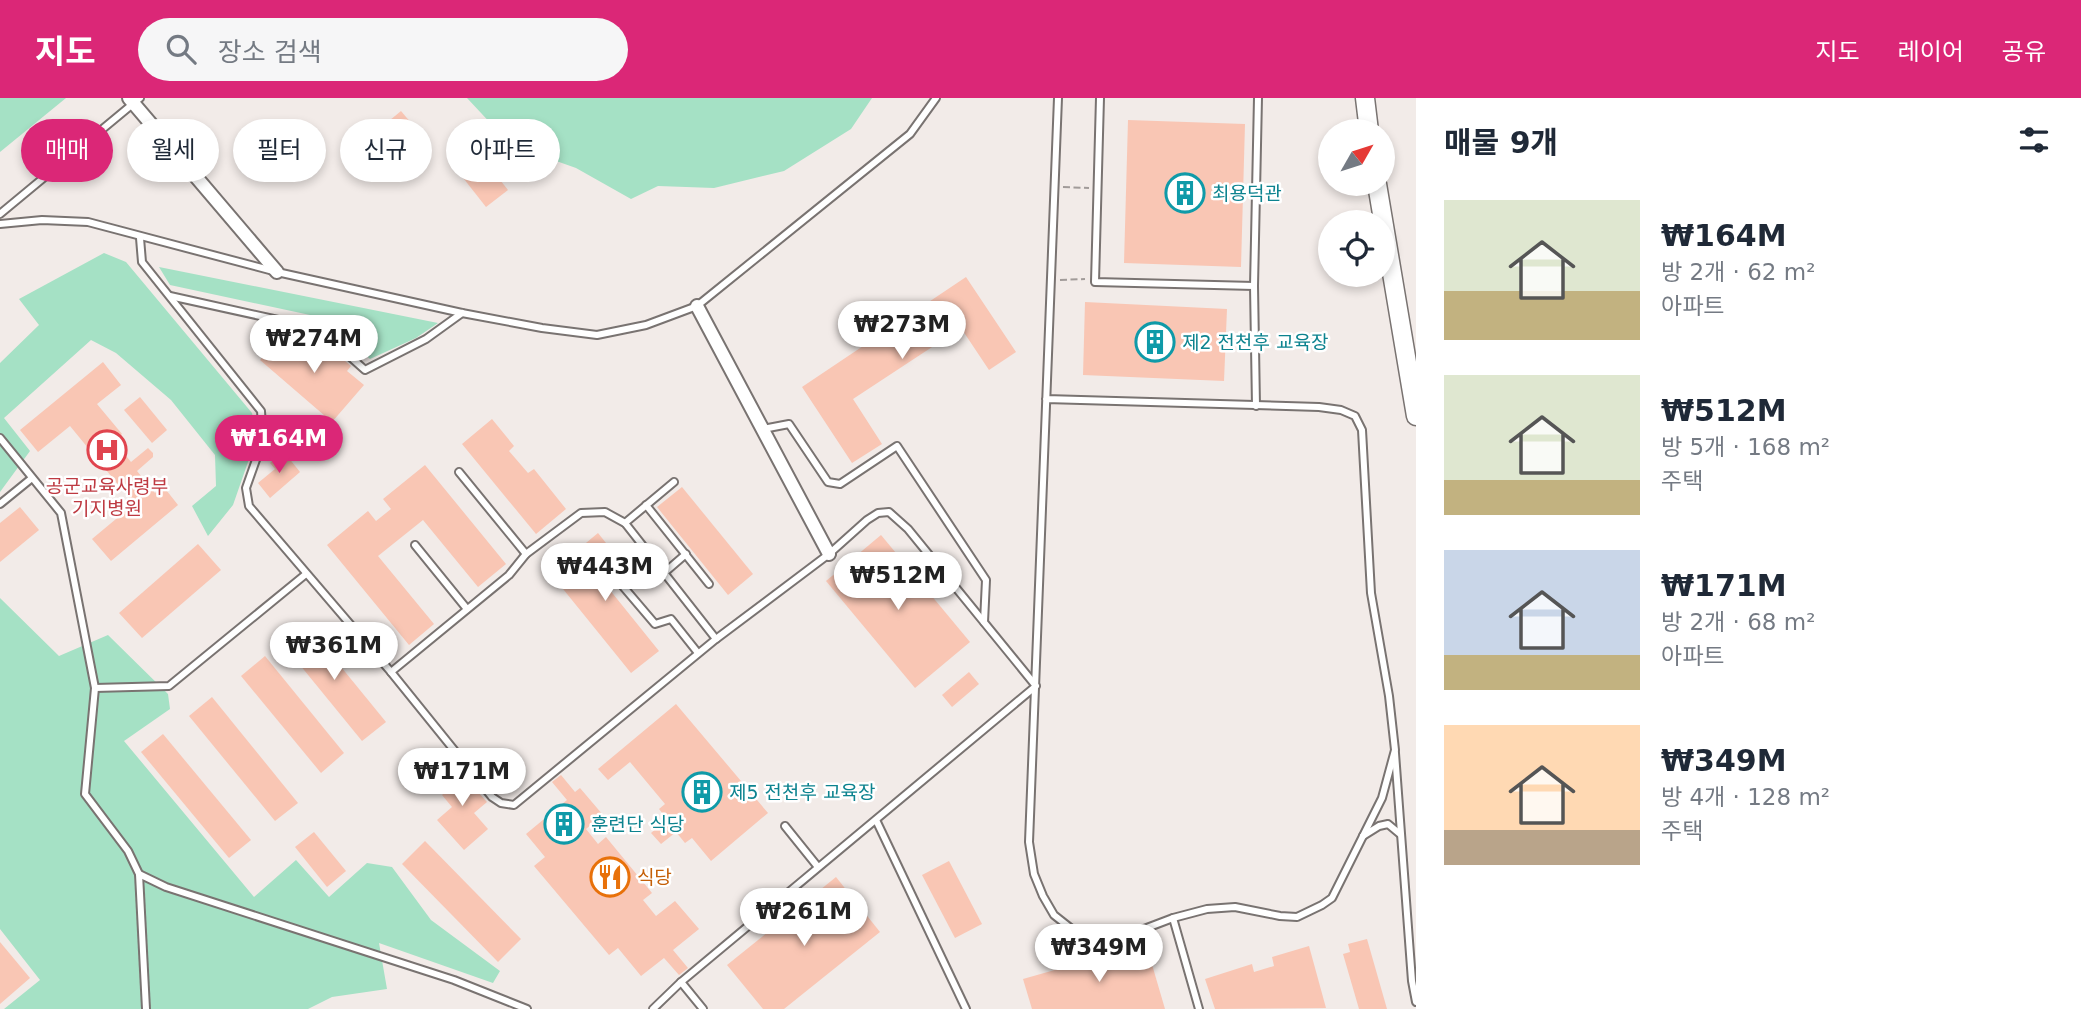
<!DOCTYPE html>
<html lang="ko">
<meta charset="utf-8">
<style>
body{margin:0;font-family:"DejaVu Sans","Noto Sans KR",sans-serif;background:#f6f6f7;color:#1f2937;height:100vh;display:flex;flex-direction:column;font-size:26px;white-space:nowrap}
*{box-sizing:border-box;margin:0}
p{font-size:23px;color:#747a83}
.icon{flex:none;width:38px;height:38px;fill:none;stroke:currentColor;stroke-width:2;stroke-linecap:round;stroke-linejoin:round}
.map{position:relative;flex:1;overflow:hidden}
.drawer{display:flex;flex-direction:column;background:#fff;width:665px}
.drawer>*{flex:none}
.hud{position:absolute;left:21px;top:21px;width:665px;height:63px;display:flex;gap:14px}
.needle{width:46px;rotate:51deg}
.fabs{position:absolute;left:1318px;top:21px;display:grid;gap:14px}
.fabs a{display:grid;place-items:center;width:77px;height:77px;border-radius:50%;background:#fff;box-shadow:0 4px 10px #0003;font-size:35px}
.price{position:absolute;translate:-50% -60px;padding:0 16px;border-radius:24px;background:#fff;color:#222;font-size:23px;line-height:46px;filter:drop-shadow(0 2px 4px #0008)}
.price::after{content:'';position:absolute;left:50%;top:42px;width:21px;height:16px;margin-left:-10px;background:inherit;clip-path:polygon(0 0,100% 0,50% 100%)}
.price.current{background:#db2777;color:#fff}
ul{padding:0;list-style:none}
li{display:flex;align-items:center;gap:21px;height:175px;padding:0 28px}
li span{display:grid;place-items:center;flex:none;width:196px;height:140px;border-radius:0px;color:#555}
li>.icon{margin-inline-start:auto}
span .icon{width:84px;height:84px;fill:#fffc;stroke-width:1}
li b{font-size:30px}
h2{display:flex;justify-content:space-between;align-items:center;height:84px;padding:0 28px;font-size:30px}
.pill{padding:0 24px;border-radius:32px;background:#fff;box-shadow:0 4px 10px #0003;font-size:24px;line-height:63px}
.pill.current{background:#db2777;color:#fff}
header{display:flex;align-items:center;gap:42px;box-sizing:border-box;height:98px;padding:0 35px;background:#db2777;color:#fff}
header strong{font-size:33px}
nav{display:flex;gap:38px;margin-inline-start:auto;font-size:24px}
.search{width:490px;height:63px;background:#f6f6f7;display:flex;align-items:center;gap:18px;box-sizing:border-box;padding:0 24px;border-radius:38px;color:#747a83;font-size:26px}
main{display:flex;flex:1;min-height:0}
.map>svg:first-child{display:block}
.green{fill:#a5e1c5}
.building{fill:#f9c6b4}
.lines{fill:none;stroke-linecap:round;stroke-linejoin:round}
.lane-casing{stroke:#797371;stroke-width:10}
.street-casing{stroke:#797371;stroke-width:16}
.secondary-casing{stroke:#797371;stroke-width:21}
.path{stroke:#a19b99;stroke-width:2;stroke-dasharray:7 3.5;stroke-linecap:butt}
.lane{stroke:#fff;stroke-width:6}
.street{stroke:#fff;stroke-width:12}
.secondary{stroke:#fff;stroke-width:18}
.labels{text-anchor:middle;stroke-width:5;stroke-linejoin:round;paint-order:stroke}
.culture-label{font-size:19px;fill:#0d838f;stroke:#fff;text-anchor:start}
.health-label{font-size:19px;fill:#be3a42;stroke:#fff}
.food-label{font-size:19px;fill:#c56008;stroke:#fff;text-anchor:start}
</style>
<header>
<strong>지도</strong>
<div class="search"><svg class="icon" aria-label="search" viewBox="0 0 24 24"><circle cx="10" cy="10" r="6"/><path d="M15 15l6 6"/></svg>장소 검색</div>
<nav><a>지도</a><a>레이어</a><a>공유</a></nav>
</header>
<main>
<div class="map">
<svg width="1416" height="911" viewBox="0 0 1416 911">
<rect width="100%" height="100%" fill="#f2ebe8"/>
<g class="green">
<polygon points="0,0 66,0 0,54"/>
<polygon points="467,0 872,0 851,31 784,73 714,90 658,88 631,101 576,70 511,47"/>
<polygon points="104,155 126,164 252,315 256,341 233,407 208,438 192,408 216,388 215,357 171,302 116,255 91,242 4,320 30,353 0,394 0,265 39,227 19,201"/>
<polygon points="159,169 438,225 416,240 370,261 324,220 170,187"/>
<polygon points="0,500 59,558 108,537 168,596 170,611 124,643 254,799 296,762 329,799 367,765 392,769 431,822 500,873 493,885 379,845 387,891 332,899 308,911 4,911 40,882 0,831"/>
</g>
<g class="building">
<polygon points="401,13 417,32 359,80 343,61"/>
<polygon points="1128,22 1245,26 1241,169 1124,165"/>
<polygon points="471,45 508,92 486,109 449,62"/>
<polygon points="966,179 1016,254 989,272 961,230 853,301 882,346 852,365 802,289"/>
<polygon points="1085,204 1227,211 1224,283 1083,277"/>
<polygon points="282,236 306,257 319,241 351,268 347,273 364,287 332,324 260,262"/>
<polygon points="103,264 121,287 97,306 122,336 114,343 131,364 148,350 153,355 153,359 137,373 155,395 163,388 178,407 111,463 92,441 134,406 70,328 38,354 20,332"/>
<polygon points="140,299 167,332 152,345 124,312"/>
<polygon points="492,321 514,348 509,353 528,375 534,371 566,411 536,436 462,346"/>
<polygon points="284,354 300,374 270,400 258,385 275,371 270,365"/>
<polygon points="425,367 506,466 478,489 423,422 378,458 434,526 409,547 327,447 368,413 376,423 391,411 383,401"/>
<polygon points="682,389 753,476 728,497 657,409"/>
<polygon points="20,409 39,432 0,464 0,425"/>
<polygon points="598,435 622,465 601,481 659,553 631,575 559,486 572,475 563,464"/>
<polygon points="881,437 970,544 915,590 826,483"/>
<polygon points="198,446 221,472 142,540 119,515"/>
<polygon points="306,526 386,624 362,643 282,545"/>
<polygon points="265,558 344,655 321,675 241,578"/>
<polygon points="969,574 979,586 952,609 942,597"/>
<polygon points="212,599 298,705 275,723 189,618"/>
<polygon points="676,606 768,715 711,763 692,740 685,745 676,734 661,746 651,735 667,721 659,711 665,706 630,664 608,682 598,671"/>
<polygon points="163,636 251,742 229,760 141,654"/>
<polygon points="447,660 487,704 474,715 488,731 464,752 437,722 452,709 442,697 453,687 437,669"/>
<polygon points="561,677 575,694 580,690 603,717 586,731 598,746 606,739 652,795 643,802 656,818 675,803 699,831 673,852 688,870 679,877 664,860 641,878 618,850 609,857 534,768 545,759 526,736 567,702 552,684"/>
<polygon points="314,734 346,773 327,789 295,749"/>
<polygon points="425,743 521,841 498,864 402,766"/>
<polygon points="949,763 982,826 955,840 922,777"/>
<polygon points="836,779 880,834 784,911 763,911 727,867"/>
<polygon points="1367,841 1387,911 1359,911 1343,856 1350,854 1348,846"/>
<polygon points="0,844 30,880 0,906"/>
<polygon points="1146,846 1165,911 1032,911 1023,881"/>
<polygon points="1309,848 1326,910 1215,911 1205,881 1252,866 1254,874 1274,868 1272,859"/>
</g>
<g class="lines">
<g class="lane-casing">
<g id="lane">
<polyline points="1100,0 1095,184 1254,188"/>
<polyline points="0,116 140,0"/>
<polyline points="0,126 42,122 88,124 277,174 462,215 542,230 597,237 646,227 697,208 910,36 936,0"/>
<polyline points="140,140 142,164 261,313 263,342 246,390 249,408 391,574 492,699 501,705 514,707 716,541 829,456 867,422 878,415 889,414 908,431 1036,588 681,884 653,911"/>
<polyline points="170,198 319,231 365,272 426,241 462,215"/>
<polyline points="1046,301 1319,309 1341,312 1355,318 1362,332 1371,495 1389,598 1395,652 1382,700 1332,800 1322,807 1297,819 1280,818 1235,809 1207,811 1173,820 1115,842 1095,843 1073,832 1054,817 1043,798 1034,776 1029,744 1058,0"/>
<polyline points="1256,308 1254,188 1258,0"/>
<polyline points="763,331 789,326 828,384 840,386 897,348 986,482 984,524"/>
<polyline points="0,340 61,415 95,590 85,696 128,753 139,776 166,789 454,882 527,911"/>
<polyline points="459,374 526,456 581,415 605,414 625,425 716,541"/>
<polyline points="0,406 32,380"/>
<polyline points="646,407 709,486"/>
<polyline points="625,425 674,384"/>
<polyline points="415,447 467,511"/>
<polyline points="664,475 686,456"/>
<polyline points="615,479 655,526 671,521 698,555"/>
<polyline points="391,574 509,477 526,456"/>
<polyline points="95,590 169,588 306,476"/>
<polyline points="1395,655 1412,883 1416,904"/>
<polyline points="876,722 966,911"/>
<polyline points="785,728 818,769"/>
<polyline points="1363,738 1379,728 1388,726 1400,736"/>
<polyline points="139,776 146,911"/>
<polyline points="1173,820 1199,911"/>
<polyline points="681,884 703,911"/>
</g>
</g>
<g class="street-casing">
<g id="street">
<polyline points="129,0 277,174"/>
<polyline points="697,208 829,456"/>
</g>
</g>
<g class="secondary-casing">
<g id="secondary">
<polyline points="1365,0 1369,33"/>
<polyline points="1377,86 1416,318"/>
</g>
</g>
<g class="path">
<polyline points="1063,89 1089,90"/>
<polyline points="1060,182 1085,181"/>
</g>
<use href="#lane" class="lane"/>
<use href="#street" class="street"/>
<use href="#secondary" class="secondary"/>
</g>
<defs>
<g id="building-ring" transform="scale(2.0125)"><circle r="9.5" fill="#fff" stroke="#0f9aa8" stroke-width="1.5"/><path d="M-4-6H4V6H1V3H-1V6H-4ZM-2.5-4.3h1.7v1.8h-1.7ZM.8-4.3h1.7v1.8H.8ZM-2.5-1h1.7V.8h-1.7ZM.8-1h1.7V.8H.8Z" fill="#0f9aa8"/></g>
<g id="hospital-ring" transform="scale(2.0125)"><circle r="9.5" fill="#fff" stroke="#e0444e" stroke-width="1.5"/><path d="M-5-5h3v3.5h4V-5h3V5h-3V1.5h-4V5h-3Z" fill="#e0444e"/></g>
<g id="restaurant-ring" transform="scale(2.0125)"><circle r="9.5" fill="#fff" stroke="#e8710a" stroke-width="1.5"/><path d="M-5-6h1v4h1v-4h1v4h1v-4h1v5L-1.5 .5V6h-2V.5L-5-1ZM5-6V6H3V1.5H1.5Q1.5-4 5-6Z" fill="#e8710a"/></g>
</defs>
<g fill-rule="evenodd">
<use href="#building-ring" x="1185" y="95"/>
<use href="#building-ring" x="1155" y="244"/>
<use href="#hospital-ring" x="107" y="352"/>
<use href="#building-ring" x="702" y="694"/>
<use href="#building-ring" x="564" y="726"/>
<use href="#restaurant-ring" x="610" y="779"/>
</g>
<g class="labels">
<g class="culture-label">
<text x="1212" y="102">최용덕관</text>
<text x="1182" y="251">제2 전천후 교육장</text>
<text x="729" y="701">제5 전천후 교육장</text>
<text x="591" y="733">훈련단 식당</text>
</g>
<g class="health-label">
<text x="107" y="395">공군교육사령부<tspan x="107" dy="22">기지병원</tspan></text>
</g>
<g class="food-label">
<text x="637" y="786">식당</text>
</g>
</g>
</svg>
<div class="fabs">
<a><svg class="needle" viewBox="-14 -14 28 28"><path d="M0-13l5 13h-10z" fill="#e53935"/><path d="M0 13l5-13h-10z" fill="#747a83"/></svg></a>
<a><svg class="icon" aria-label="locate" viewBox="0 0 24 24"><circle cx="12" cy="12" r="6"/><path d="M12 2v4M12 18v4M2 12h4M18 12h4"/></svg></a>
</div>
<b class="price" style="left:902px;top:263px">₩273M</b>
<b class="price" style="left:314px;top:277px">₩274M</b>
<b class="price current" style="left:279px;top:377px">₩164M</b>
<b class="price" style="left:605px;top:505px">₩443M</b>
<b class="price" style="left:898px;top:514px">₩512M</b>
<b class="price" style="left:334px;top:584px">₩361M</b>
<b class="price" style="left:462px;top:710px">₩171M</b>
<b class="price" style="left:804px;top:850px">₩261M</b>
<b class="price" style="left:1099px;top:886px">₩349M</b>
<div class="hud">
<a class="pill current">매매</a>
<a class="pill">월세</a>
<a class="pill">필터</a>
<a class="pill">신규</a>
<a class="pill">아파트</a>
</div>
</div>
<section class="drawer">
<h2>매물 9개<svg class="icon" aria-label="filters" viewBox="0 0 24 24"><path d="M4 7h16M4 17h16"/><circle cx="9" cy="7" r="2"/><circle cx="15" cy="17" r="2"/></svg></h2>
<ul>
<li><span style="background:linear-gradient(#dfe7d0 65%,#c2b280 0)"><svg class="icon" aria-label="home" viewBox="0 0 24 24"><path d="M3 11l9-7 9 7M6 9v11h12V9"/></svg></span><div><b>₩164M</b><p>방 2개 · 62 m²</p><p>아파트</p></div></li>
<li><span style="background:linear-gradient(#dfe7d0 75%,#c2b280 0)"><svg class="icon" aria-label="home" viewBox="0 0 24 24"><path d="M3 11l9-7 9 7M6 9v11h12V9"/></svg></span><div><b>₩512M</b><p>방 5개 · 168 m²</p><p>주택</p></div></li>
<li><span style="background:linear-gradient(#c9d6e8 75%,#c2b280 0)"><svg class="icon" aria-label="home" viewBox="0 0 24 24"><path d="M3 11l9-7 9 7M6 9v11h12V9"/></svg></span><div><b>₩171M</b><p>방 2개 · 68 m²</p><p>아파트</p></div></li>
<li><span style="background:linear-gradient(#ffd9b3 75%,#b9a48a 0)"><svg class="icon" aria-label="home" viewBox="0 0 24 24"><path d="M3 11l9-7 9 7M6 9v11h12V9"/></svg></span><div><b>₩349M</b><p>방 4개 · 128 m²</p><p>주택</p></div></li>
</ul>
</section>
</main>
